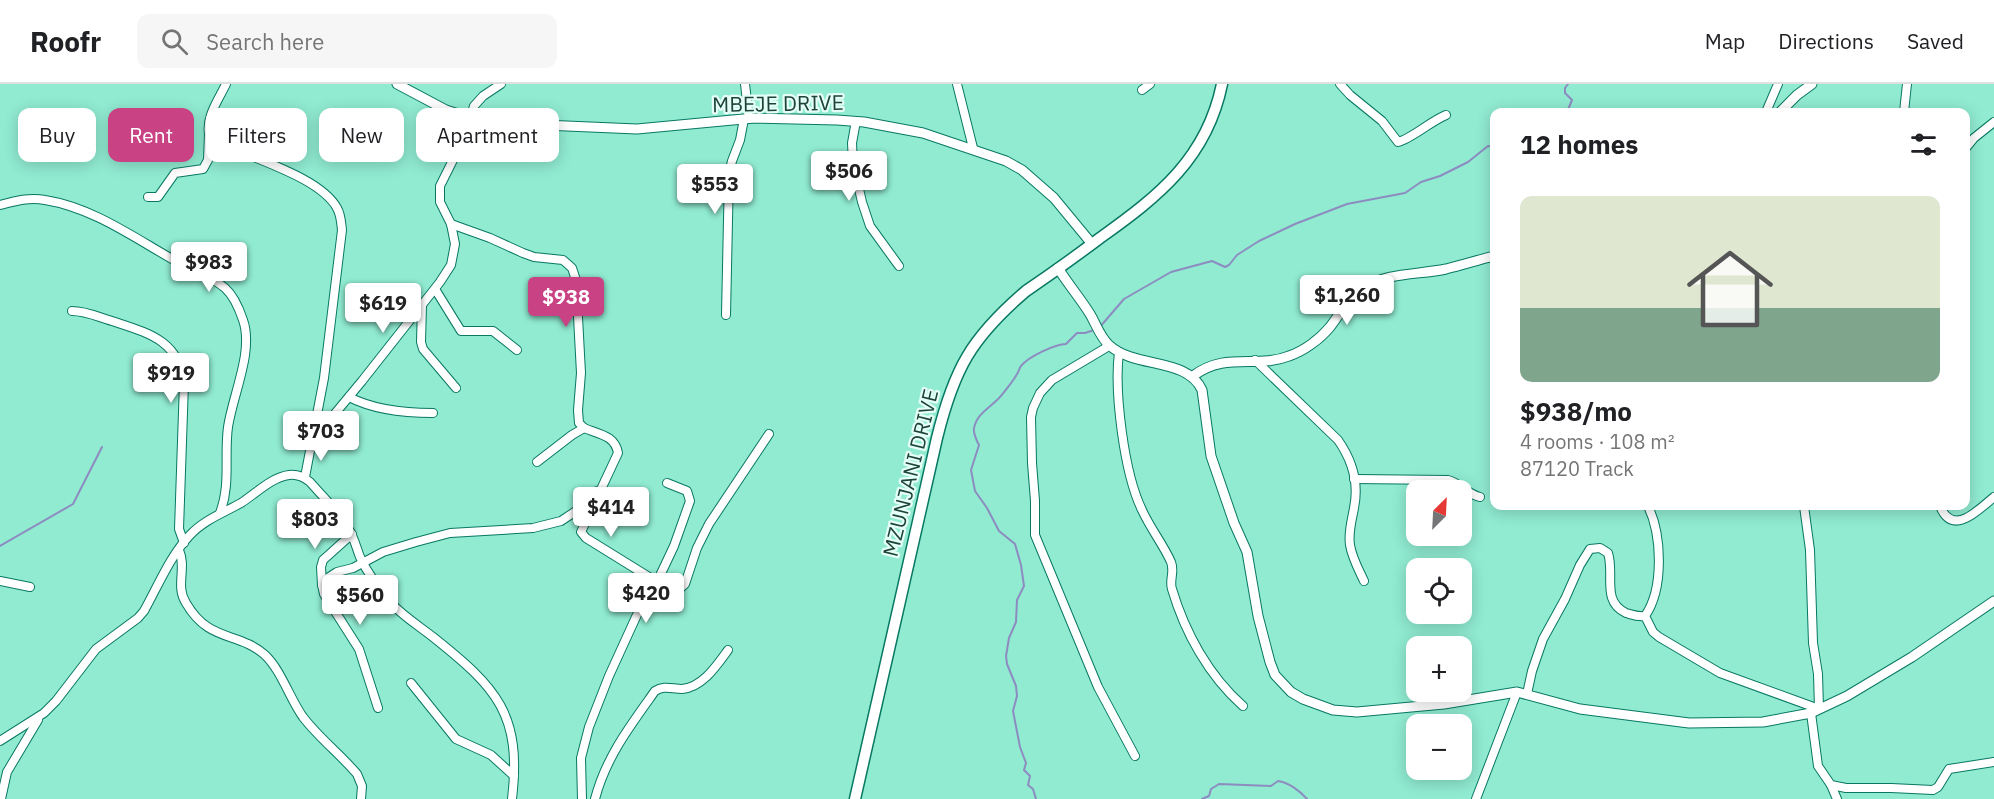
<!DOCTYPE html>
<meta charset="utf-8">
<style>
body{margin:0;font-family:"IBM Plex Sans",sans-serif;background:#f6f6f6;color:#202124;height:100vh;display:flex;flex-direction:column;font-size:22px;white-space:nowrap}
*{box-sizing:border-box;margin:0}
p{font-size:20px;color:#757577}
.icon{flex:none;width:33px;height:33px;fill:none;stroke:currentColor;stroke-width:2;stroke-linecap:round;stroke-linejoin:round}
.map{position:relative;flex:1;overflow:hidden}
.side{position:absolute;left:1490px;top:24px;width:480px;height:402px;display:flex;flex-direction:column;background:#fff;border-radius:12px;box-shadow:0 3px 15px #0003}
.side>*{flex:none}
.guide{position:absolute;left:18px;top:24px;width:570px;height:54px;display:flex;gap:12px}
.needle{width:39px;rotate:24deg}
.buttons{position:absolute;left:1406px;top:396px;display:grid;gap:12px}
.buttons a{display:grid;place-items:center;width:66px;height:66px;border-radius:12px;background:#fff;box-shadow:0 3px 15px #0003;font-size:30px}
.price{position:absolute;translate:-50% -51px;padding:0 14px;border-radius:6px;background:#fff;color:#222;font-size:20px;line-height:39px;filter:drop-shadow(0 2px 3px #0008)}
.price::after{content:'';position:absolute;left:50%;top:36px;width:18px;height:14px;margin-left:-9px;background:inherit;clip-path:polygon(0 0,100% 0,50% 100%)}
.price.current{background:#c84284;color:#fff}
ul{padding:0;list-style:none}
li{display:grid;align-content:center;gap:12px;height:318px;padding:0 30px}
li+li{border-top:2px solid #e0e0e0}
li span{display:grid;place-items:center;height:186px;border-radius:12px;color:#555}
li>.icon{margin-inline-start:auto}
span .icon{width:108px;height:108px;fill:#fffc;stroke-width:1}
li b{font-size:26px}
h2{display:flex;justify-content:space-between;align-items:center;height:72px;padding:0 30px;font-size:26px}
.chip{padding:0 21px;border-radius:12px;background:#fff;box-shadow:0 3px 15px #0003;font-size:21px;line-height:54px}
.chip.current{background:#c84284;color:#fff}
header{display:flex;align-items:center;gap:36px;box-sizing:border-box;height:84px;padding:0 30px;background:#fff;border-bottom:2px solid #e0e0e0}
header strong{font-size:28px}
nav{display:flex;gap:33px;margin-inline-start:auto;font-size:21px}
.search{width:420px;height:54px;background:#f6f6f6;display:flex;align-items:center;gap:15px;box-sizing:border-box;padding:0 21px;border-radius:12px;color:#757577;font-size:22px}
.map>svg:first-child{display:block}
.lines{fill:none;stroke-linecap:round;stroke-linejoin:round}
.stream{stroke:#8d8cc0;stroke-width:2}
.minor-casing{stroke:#087862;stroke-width:10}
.tertiary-casing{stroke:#087862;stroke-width:11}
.secondary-casing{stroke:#087862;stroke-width:13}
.minor{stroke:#fff;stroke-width:8}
.tertiary{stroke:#fff;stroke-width:9}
.secondary{stroke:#fff;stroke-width:10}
.labels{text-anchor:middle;stroke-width:4.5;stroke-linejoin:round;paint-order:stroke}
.street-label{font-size:21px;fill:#1e443a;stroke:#e5fef6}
</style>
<header>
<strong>Roofr</strong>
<div class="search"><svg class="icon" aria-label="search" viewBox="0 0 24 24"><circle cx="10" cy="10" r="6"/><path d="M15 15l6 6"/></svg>Search here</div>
<nav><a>Map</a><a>Directions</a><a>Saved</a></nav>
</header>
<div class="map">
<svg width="1994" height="715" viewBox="0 0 1994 715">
<rect width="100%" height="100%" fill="#90ebd1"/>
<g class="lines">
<g class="stream">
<polyline points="1567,28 1572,16 1565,9 1565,4 1568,0"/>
<polyline points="1099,244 1124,215 1171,188 1212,177 1225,183 1229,181 1237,171 1259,157 1295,140 1347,120 1405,109 1421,98 1440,92 1468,78 1488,62 1494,63"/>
<polyline points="0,462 73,420 102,363"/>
<path d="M 1036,715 L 1033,705 L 1028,701 L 1030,692 L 1024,686 L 1026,679 L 1020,663 L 1013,627 L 1017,612 L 1016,602 L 1007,580 L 1006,572 L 1009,554 L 1016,538 L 1017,516 L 1024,502 L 1021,481 L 1015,460 L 999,447 L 987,424 L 975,407 L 971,386 L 979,361 C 976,355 973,350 974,344 C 977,330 989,324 997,316 C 1000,314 1016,293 1017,290 C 1019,288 1019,284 1021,282 C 1028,273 1055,260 1066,260 L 1077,249 L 1085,249 L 1094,246"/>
<path d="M 1202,715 L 1209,712 L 1211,705 L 1219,700 L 1271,702 L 1278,697 C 1288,698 1300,707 1307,715"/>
</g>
<g class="minor-casing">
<g id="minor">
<path d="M 226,0 C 219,15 206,32 209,50 C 218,58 231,63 242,68 C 269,80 322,97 337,124 C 341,131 341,138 342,146 L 324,294 L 305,393"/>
<polyline points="745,0 749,35"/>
<polyline points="957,0 973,64"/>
<path d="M 1340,0 L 1350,11 L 1382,37 L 1398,58 C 1411,55 1431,37 1446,31"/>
<polyline points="1142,6 1150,0"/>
<polyline points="1766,28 1778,0"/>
<polyline points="1904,28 1907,0"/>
<polyline points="856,37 852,59 853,79 862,118 870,142 899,182"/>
<polyline points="1965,65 1974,54 1994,38"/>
<polyline points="148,113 158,113 175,89 203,85 208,76 209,50"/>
<path d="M 0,121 C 15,117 29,113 45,116 C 95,124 137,156 181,180 C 195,187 212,193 225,204 C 234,212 239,224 243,236 C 254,267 233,310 228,343 C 224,372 231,400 220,429"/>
<path d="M 451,140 L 490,154 L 523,169 L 534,173 L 563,176 L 572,184 L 576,196 L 581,289 L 578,326 L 579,339 L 584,344 C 598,350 615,351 618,369 L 581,448 L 586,454 L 657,498"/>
<polyline points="435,205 461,247 493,247 517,266"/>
<polyline points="422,221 421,258 423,265 456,304"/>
<path d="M 72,227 C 86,227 98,233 112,237 C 148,249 179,256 184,299 L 179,445 L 184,459"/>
<polyline points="726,231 729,89 732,77 740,56 744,35"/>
<polyline points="1109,262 1052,296 1040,309 1033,324 1031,333 1032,379 1035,417 1035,451 1098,603 1135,672"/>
<path d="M 1119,268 C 1114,308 1124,389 1142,426 C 1150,444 1163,460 1171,478 C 1175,488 1169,496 1172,505 C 1185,549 1209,592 1243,622"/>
<path d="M 1255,276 L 1338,356 C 1352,376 1359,400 1354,424 C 1352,436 1348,448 1350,461 C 1352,474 1359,486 1364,497"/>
<path d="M 349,313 C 374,326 405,329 433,329"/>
<polyline points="313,356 362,297 440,198 451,181 455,160 451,140 440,118 440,102 465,52 474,22 483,12 501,0"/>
<polyline points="537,378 572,351 584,344"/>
<path d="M 1354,395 L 1448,396 C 1460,399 1467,410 1480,413"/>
<path d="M 1940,422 C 1953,454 1979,425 1994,413"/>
<path d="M 179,466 C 187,484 175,502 186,519 C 209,559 238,547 265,571 C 281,586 290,615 303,633 C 319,654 340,670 357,690 L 362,702 L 361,715"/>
<polyline points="0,497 30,503"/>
<polyline points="322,501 321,483 323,476 352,450"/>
<polyline points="641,522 658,518 675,509 685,500 697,464 709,440 769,350"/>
<polyline points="1645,532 1653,548 1659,553 1720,589 1819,625 1818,590 1813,559 1810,466 1804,422"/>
<polyline points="411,599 456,655 491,671 514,692"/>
<path d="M 1527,610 L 1532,587 L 1543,555 L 1565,515 L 1580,481 L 1590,465 L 1600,464 L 1608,469 C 1615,491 1601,517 1626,529 C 1633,531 1638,533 1645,532 C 1664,505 1662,451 1648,422"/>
<polyline points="378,624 359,565 324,510 322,501 326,495 337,488 353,484 383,468 416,458 450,449 533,444 561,437 582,423 597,407"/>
<polyline points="1811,629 1818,682 1831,701 1846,704 1891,704 1933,706 1938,703 1949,685 1994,678"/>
<path d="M 0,657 L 44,629 L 56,617 L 96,565 L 138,534 L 144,527 C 158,502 170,472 190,451 C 204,436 223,429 241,419 C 255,410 272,393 289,391 C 297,390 304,393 310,398 C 323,413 338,427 348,444 C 354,453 356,463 360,473 C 368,490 379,505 391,519 C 403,532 419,542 433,553 C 497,604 522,630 512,715"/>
<polyline points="1831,701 1837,715"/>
<polyline points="1,715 7,688 38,636"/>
<polyline points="582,715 581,674 589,643 609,592 641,522 657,498 674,462 690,417 687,407 667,399"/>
<path d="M 595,715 C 606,673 630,642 655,607 C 664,601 672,605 682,605 C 703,603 717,581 728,566"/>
<polyline points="1476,715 1517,608"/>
</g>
</g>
<g class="tertiary-casing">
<g id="tertiary">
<polyline points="397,0 446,26 471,34 495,39 637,45 754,34 837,36 864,38 923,49 1006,77 1022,86 1054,114 1092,160"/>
<polyline points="1780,28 1797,11 1812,0"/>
<path d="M 1058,184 C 1068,200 1080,214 1090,230 C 1096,240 1100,253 1109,261 C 1135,285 1187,273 1202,306 L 1211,372 L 1234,439 L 1247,468 L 1258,532 L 1270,578 L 1275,591 L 1291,608 L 1303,615 L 1333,626 L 1357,628 L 1444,620 L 1517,608 L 1580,625 L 1689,639 L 1763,638 L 1811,629 L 1847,612 L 1912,573 L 1994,517"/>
<path d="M 1193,292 C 1226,267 1256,285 1289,272 C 1304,267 1320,255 1330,243 C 1340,230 1348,214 1362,205 C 1386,188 1418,191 1446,185 C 1462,181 1478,176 1494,172"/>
</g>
</g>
<g class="secondary-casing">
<path id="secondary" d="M 855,715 L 937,354 C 954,285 971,254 1026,207 C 1051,190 1076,172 1100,154 C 1159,112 1207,74 1222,0"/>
</g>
<use href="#minor" class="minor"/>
<use href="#tertiary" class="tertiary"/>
<use href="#secondary" class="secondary"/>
</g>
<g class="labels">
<g class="street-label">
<text transform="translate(778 20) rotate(-1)" y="7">MBEJE DRIVE</text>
<text transform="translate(911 389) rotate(-76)" y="7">MZUNJANI DRIVE</text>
</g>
</g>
</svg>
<div class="buttons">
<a><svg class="needle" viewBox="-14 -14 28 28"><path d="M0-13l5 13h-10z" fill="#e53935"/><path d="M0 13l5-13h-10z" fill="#757577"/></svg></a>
<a><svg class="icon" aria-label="locate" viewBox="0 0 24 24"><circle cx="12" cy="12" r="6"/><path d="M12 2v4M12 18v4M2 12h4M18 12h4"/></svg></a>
<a>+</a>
<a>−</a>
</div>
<b class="price" style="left:849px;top:118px">$506</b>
<b class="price" style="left:715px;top:131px">$553</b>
<b class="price" style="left:209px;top:209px">$983</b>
<b class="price" style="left:1347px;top:242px">$1,260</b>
<b class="price current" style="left:566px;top:244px">$938</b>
<b class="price" style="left:383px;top:250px">$619</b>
<b class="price" style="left:171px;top:320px">$919</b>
<b class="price" style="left:321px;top:378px">$703</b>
<b class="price" style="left:611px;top:454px">$414</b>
<b class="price" style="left:315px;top:466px">$803</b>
<b class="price" style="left:646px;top:540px">$420</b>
<b class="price" style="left:360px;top:542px">$560</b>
<div class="guide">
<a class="chip">Buy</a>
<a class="chip current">Rent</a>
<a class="chip">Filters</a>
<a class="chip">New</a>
<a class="chip">Apartment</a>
</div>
<section class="side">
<h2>12 homes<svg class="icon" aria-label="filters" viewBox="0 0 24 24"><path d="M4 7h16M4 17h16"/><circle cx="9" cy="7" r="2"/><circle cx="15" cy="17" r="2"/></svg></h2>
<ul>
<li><span style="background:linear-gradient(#dfe7d0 60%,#7fa58c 0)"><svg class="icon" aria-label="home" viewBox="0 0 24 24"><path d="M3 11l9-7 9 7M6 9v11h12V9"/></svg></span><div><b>$938/mo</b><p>4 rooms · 108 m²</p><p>87120 Track</p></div></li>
</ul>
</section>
</div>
